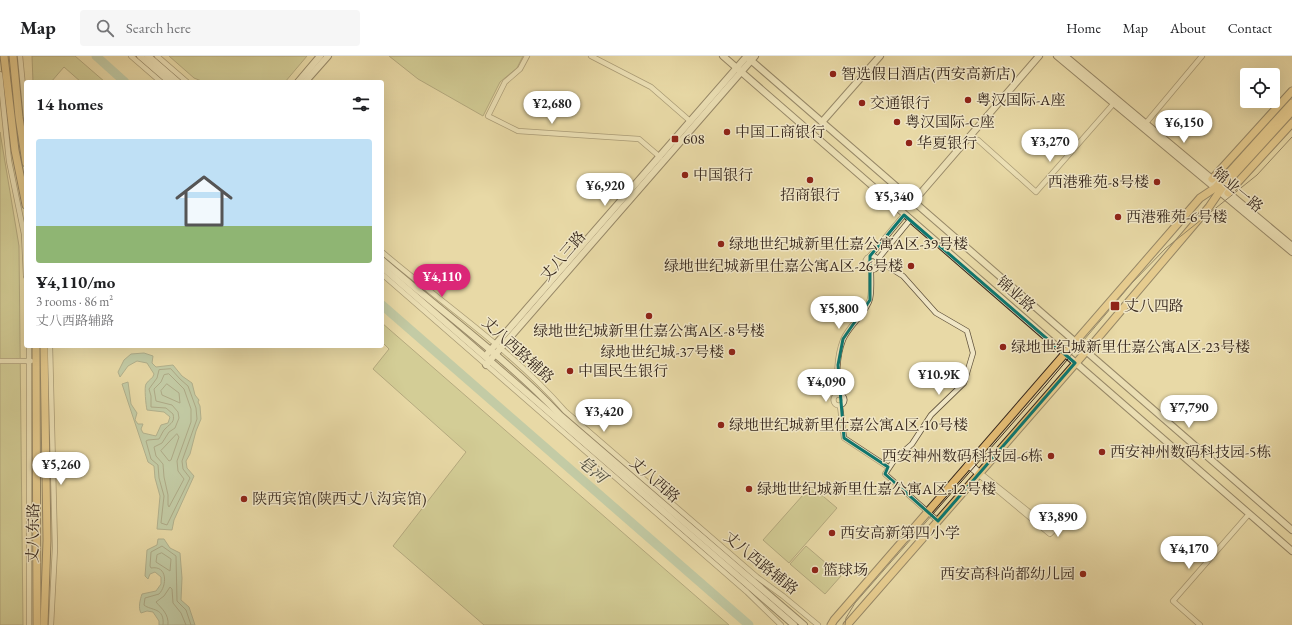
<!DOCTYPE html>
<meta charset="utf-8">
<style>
body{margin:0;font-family:"EB Garamond","Noto Serif SC",serif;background:#f6f6f6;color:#202124;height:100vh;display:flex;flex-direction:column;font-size:15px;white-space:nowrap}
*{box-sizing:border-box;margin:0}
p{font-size:13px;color:#757577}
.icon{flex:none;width:22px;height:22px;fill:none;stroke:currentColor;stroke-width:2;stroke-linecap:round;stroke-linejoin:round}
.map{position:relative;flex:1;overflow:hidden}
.side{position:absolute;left:24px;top:24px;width:360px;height:268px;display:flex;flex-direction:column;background:#fff;border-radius:4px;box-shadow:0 4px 16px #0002}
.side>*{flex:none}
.buttons{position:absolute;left:1240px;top:12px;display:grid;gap:8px}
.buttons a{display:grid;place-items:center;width:40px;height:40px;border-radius:4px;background:#fff;box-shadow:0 4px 16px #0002;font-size:20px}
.price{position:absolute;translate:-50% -34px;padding:0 9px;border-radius:14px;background:#fff;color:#222;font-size:13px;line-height:26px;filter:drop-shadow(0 1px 2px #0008)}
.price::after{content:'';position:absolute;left:50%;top:24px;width:12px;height:9px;margin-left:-6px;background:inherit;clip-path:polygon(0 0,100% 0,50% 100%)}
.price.selected{background:#db2777;color:#fff}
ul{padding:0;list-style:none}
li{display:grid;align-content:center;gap:8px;height:212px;padding:0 12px}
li+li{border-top:1px solid #e0e0e0}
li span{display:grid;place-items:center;height:124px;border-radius:4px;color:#555}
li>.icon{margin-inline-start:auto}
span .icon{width:72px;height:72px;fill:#fffc;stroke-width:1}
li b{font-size:17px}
h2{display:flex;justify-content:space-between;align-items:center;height:48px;padding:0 12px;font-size:17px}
header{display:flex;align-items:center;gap:24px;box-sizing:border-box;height:56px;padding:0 20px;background:#fff;border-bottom:1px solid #e0e0e0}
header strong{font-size:19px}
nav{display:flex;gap:22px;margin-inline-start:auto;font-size:14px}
.search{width:280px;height:36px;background:#f6f6f6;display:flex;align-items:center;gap:10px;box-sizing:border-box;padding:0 14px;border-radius:4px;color:#757577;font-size:15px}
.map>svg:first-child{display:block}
.green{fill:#bbbe83;stroke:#787250}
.water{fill:#98baa4;stroke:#717f6e}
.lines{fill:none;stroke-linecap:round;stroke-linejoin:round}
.shore{stroke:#677060;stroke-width:1}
.river{stroke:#98baa4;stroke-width:9}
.street-casing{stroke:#62543e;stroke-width:6}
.secondary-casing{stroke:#36271c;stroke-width:8}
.primary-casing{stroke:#36271c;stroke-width:9}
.street{stroke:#f0e6c5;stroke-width:4.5}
.secondary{stroke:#f0e6c5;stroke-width:6}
.primary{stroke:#e4bc73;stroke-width:7}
.tram{stroke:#36271c;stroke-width:1}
.marked{fill:none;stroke:#0f766e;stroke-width:3;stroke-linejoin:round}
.poi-dot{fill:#8f2418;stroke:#f0e6c5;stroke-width:1.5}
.labels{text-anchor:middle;stroke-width:3;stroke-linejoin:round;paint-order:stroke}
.poi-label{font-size:15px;fill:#36271c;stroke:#f0e6c5;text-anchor:start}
.street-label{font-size:15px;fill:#36271c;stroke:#f0e6c5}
.water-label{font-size:16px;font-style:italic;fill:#4e4c3e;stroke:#f0e6c5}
</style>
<header>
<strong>Map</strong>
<div class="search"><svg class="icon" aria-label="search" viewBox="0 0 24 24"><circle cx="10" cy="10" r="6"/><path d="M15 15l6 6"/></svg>Search here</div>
<nav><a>Home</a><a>Map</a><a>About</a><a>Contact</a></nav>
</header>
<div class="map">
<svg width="1292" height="569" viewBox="0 0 1292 569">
<rect width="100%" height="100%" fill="#e8d9a6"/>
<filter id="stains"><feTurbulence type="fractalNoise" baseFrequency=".005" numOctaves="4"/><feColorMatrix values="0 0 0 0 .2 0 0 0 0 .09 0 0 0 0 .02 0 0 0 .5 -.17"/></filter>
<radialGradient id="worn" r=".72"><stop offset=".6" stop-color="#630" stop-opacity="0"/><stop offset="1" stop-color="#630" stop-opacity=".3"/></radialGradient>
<g class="green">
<polygon points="32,0 75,0 105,26 81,26 64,11 51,26 33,26"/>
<polygon points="169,0 307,0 285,26 204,26 194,22"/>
<polygon points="389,0 523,0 517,12 500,26 483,60 418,23"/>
<polygon points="0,76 19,190 23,569 0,569"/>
<polygon points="382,267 729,569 484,569 393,490 466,396 373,313 389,293 382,286"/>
<polygon points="811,430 837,452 789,507 763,484"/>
<polygon points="806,490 841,520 825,538 790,508"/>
</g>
<g class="water">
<path d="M 144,297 L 153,300 L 152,307 L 156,311 L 173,309 L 182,320 L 192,327 L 195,339 L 199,344 L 198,346 L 200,350 L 201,363 L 196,375 L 190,398 L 186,405 L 187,412 L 194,420 L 174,464 L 172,474 L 157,473 L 160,440 L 155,422 L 154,410 L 148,406 L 122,328 L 128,326 L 131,348 L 137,357 L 135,364 L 138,368 L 143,368 L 141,373 L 143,377 L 156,380 L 161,369 L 168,367 L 170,361 L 164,356 L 147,354 C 146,350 144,331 146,328 C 149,323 153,323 154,318 L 147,307 L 137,305 L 128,310 L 120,321 L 118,316 L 124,304 L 131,298 Z"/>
<path d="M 158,483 L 164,483 L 170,492 L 180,497 L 182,522 L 181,544 L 189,551 L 195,569 L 159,569 L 159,565 L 153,556 L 147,555 L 141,557 C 138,552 140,544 142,538 L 156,535 L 161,528 L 161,521 L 155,516 L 150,518 L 148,523 L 145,520 L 147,494 L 157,489 Z"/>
</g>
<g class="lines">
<g class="shore">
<path d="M 171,313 L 180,323 L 188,330 L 196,352 L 197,363 L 182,405 L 183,413 L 190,422 L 167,469 L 161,467 L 164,440 L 159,422 L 158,409 L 151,403 L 146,385 L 148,384 L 159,383 C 161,380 163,374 166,372 C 171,367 175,366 173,358 L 166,352 L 151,351 L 151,340 L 149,333 L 157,322 L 159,314 Z"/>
<polygon points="169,318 184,333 191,353 191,366 177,405 178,415 184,423 169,451 168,449 168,439 164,421 163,408 156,400 154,391 162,387 169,376 175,372 179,362 178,356 172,349 156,345 154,333 161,326 164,319"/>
<polygon points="167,328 179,337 180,347 162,339 161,335"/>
<polygon points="177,378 179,381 171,404 169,405 161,395"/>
<polygon points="162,497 171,503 170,515 156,506 157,499"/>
<path d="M 163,569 C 165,551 151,555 144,549 L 145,542 L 159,538 C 167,530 168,509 151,512 L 150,510 L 151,496 L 162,490 L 176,500 L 177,545 L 186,554 L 191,569"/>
<path d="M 168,569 C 169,558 162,553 156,546 L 164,540 L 170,531 L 172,533 L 173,547 L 181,557 L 186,569"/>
</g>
<g class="river">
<polyline points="96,0 125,26"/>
<polyline points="382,249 749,569"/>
</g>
<g class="street-casing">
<g id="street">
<polyline points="20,0 26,61"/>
<polyline points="131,0 161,26"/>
<polyline points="157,0 187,26"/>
<polyline points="527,0 520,13 505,26 488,60 518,75 639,83 660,101"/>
<polyline points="591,0 651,31 690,65"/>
<polyline points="0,18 9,105 24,178 26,220"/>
<polyline points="1146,67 1202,0"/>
<polyline points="978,84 1036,136 1115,46"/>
<path d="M 382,196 C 443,248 512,294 565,355 L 757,521 L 783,540 L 818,569"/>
<circle cx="872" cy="207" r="7"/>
<polyline points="870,200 904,159"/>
<polyline points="878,203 910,164"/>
<polyline points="879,205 903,220 936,257 967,275 973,297 964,327 931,359 912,388 895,403 885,418 938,465"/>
<polyline points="382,218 747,536 781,569"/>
<polyline points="29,290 29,569"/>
<polyline points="50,290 55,492 51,569"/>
<polyline points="0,305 31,305"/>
<circle cx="839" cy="344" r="5.5"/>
<path d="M 838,339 C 837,321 836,302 843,284 C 849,269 866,258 870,243 C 872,234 871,223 871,215"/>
<polyline points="840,350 844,382 888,411"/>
<polyline points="967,409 1050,478 1053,475 979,416 970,406"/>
<polyline points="1200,569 1173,545 1249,458"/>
</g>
</g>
<g class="secondary-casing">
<g id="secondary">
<polyline points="140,0 170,26"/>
<polyline points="148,0 178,26"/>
<polyline points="723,0 1292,495"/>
<polyline points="746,0 1292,474"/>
<polyline points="1057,0 1292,196"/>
<polyline points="1065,0 1292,190"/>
<polyline points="298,26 320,0"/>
<polyline points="305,26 328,0"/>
<polyline points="822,66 880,0"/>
<polyline points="913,146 1039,0"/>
<path d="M 382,204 C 441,255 506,302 560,359 L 804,569"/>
<polyline points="382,211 794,569"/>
<polyline points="488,297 747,0"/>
<polyline points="486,309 755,0"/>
</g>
</g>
<g class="primary-casing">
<g id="primary">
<polyline points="4,0 15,94 26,149"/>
<polyline points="13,0 19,61 26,107"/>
<polyline points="1212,123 1292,35"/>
<polyline points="1228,137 1292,67"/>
<polyline points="36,290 37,569"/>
<polyline points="44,569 47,484 44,290"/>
<polyline points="831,569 834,564 1200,142 1215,132 1292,47"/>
<polyline points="847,569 1097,283 1209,151 1222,132 1292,55"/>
</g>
</g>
<use href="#street" class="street"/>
<use href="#secondary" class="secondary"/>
<use href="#primary" class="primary"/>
<polyline class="tram" points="845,569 846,562 855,547 1046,329 1132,227 1166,192 1257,119 1292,81"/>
</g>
<path d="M0 0H1292V569H0ZM 904,159 L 1075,307 L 938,465 L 885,418 L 888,411 L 844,382 L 838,309 L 843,283 L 870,244 L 870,200 Z" fill="#e8d9a6" fill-opacity=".55" fill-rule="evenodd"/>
<path class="marked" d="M 904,159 L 1075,307 L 938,465 L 885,418 L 888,411 L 844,382 L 838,309 L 843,283 L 870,244 L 870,200 Z"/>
<g class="poi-dot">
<circle cx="833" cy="18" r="4"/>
<circle cx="968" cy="44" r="4"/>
<circle cx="862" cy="47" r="4"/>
<circle cx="897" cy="66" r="4"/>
<circle cx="727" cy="76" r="4"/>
<rect x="671" y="79" width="8" height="8" rx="2"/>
<circle cx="909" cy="87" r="4"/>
<circle cx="685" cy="119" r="4"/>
<circle cx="810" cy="124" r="4"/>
<circle cx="1157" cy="126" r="4"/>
<circle cx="1118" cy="161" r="4"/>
<circle cx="721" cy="188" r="4"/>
<circle cx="911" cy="210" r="4"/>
<rect x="1110" y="245" width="10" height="10" rx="2"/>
<circle cx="649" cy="260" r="4"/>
<circle cx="1003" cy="291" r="4"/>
<circle cx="732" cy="296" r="4"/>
<circle cx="570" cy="315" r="4"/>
<circle cx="721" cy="369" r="4"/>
<circle cx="1102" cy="396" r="4"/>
<circle cx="1051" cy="400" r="4"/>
<circle cx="749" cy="433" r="4"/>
<circle cx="244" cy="443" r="4"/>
<circle cx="832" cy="477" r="4"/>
<circle cx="815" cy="514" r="4"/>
<circle cx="1083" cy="518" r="4"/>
</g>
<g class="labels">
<g class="poi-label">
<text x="841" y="23">智选假日酒店(西安高新店)</text>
<text x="976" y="49">粤汉国际-A座</text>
<text x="870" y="52">交通银行</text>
<text x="905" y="71">粤汉国际-C座</text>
<text x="735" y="81">中国工商银行</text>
<text x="683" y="88">608</text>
<text x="917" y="92">华夏银行</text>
<text x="693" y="124">中国银行</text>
<text x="1149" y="131" text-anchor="end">西港雅苑-8号楼</text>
<text x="810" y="144" text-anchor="middle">招商银行</text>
<text x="1126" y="166">西港雅苑-6号楼</text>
<text x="729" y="193">绿地世纪城新里仕嘉公寓A区-39号楼</text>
<text x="903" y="215" text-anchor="end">绿地世纪城新里仕嘉公寓A区-26号楼</text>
<text x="1124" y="255">丈八四路</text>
<text x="649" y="280" text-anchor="middle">绿地世纪城新里仕嘉公寓A区-8号楼</text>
<text x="1011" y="296">绿地世纪城新里仕嘉公寓A区-23号楼</text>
<text x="724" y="301" text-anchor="end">绿地世纪城-37号楼</text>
<text x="578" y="320">中国民生银行</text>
<text x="729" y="374">绿地世纪城新里仕嘉公寓A区-10号楼</text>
<text x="1110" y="401">西安神州数码科技园-5栋</text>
<text x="1043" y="405" text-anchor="end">西安神州数码科技园-6栋</text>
<text x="757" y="438">绿地世纪城新里仕嘉公寓A区-12号楼</text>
<text x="252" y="448">陕西宾馆(陕西丈八沟宾馆)</text>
<text x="840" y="482">西安高新第四小学</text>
<text x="823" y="519">篮球场</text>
<text x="1075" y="523" text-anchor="end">西安高科尚都幼儿园</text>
</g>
<g class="street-label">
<text transform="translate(1238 134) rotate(40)" y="5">锦业一路</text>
<text transform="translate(563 200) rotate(-49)" y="5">丈八三路</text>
<text transform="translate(1016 238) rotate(41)" y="5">锦业路</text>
<text transform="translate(518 294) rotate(42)" y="5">丈八西路辅路</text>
<text transform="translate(655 424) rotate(41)" y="5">丈八西路</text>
<text transform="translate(33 477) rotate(-89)" y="5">丈八东路</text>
<text transform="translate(761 507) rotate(39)" y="5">丈八西路辅路</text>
</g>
<g class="water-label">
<text transform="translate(593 413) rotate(41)" y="6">皂河</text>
</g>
</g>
<rect width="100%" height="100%" filter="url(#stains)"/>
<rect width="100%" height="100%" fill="url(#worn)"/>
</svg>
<div class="buttons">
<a><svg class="icon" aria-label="locate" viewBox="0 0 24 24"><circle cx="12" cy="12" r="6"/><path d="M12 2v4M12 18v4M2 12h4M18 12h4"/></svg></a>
</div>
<b class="price" style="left:552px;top:69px">¥2,680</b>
<b class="price" style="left:1184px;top:88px">¥6,150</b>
<b class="price" style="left:1050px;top:107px">¥3,270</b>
<b class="price" style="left:605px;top:151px">¥6,920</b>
<b class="price" style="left:894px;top:162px">¥5,340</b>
<b class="price selected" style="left:442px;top:242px">¥4,110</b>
<b class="price" style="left:839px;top:274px">¥5,800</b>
<b class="price" style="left:939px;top:340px">¥10.9K</b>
<b class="price" style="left:826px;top:347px">¥4,090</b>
<b class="price" style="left:1189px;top:373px">¥7,790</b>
<b class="price" style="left:604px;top:377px">¥3,420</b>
<b class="price" style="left:61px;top:430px">¥5,260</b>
<b class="price" style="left:1058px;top:482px">¥3,890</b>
<b class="price" style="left:1189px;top:514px">¥4,170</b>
<section class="side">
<h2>14 homes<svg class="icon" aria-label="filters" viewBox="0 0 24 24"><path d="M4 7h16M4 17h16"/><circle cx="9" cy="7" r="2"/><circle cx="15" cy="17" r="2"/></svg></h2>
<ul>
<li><span style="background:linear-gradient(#bfe0f5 70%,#8fb573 0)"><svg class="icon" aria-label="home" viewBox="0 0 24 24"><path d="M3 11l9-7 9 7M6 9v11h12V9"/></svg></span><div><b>¥4,110/mo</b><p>3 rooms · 86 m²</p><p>丈八西路辅路</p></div></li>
</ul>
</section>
</div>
